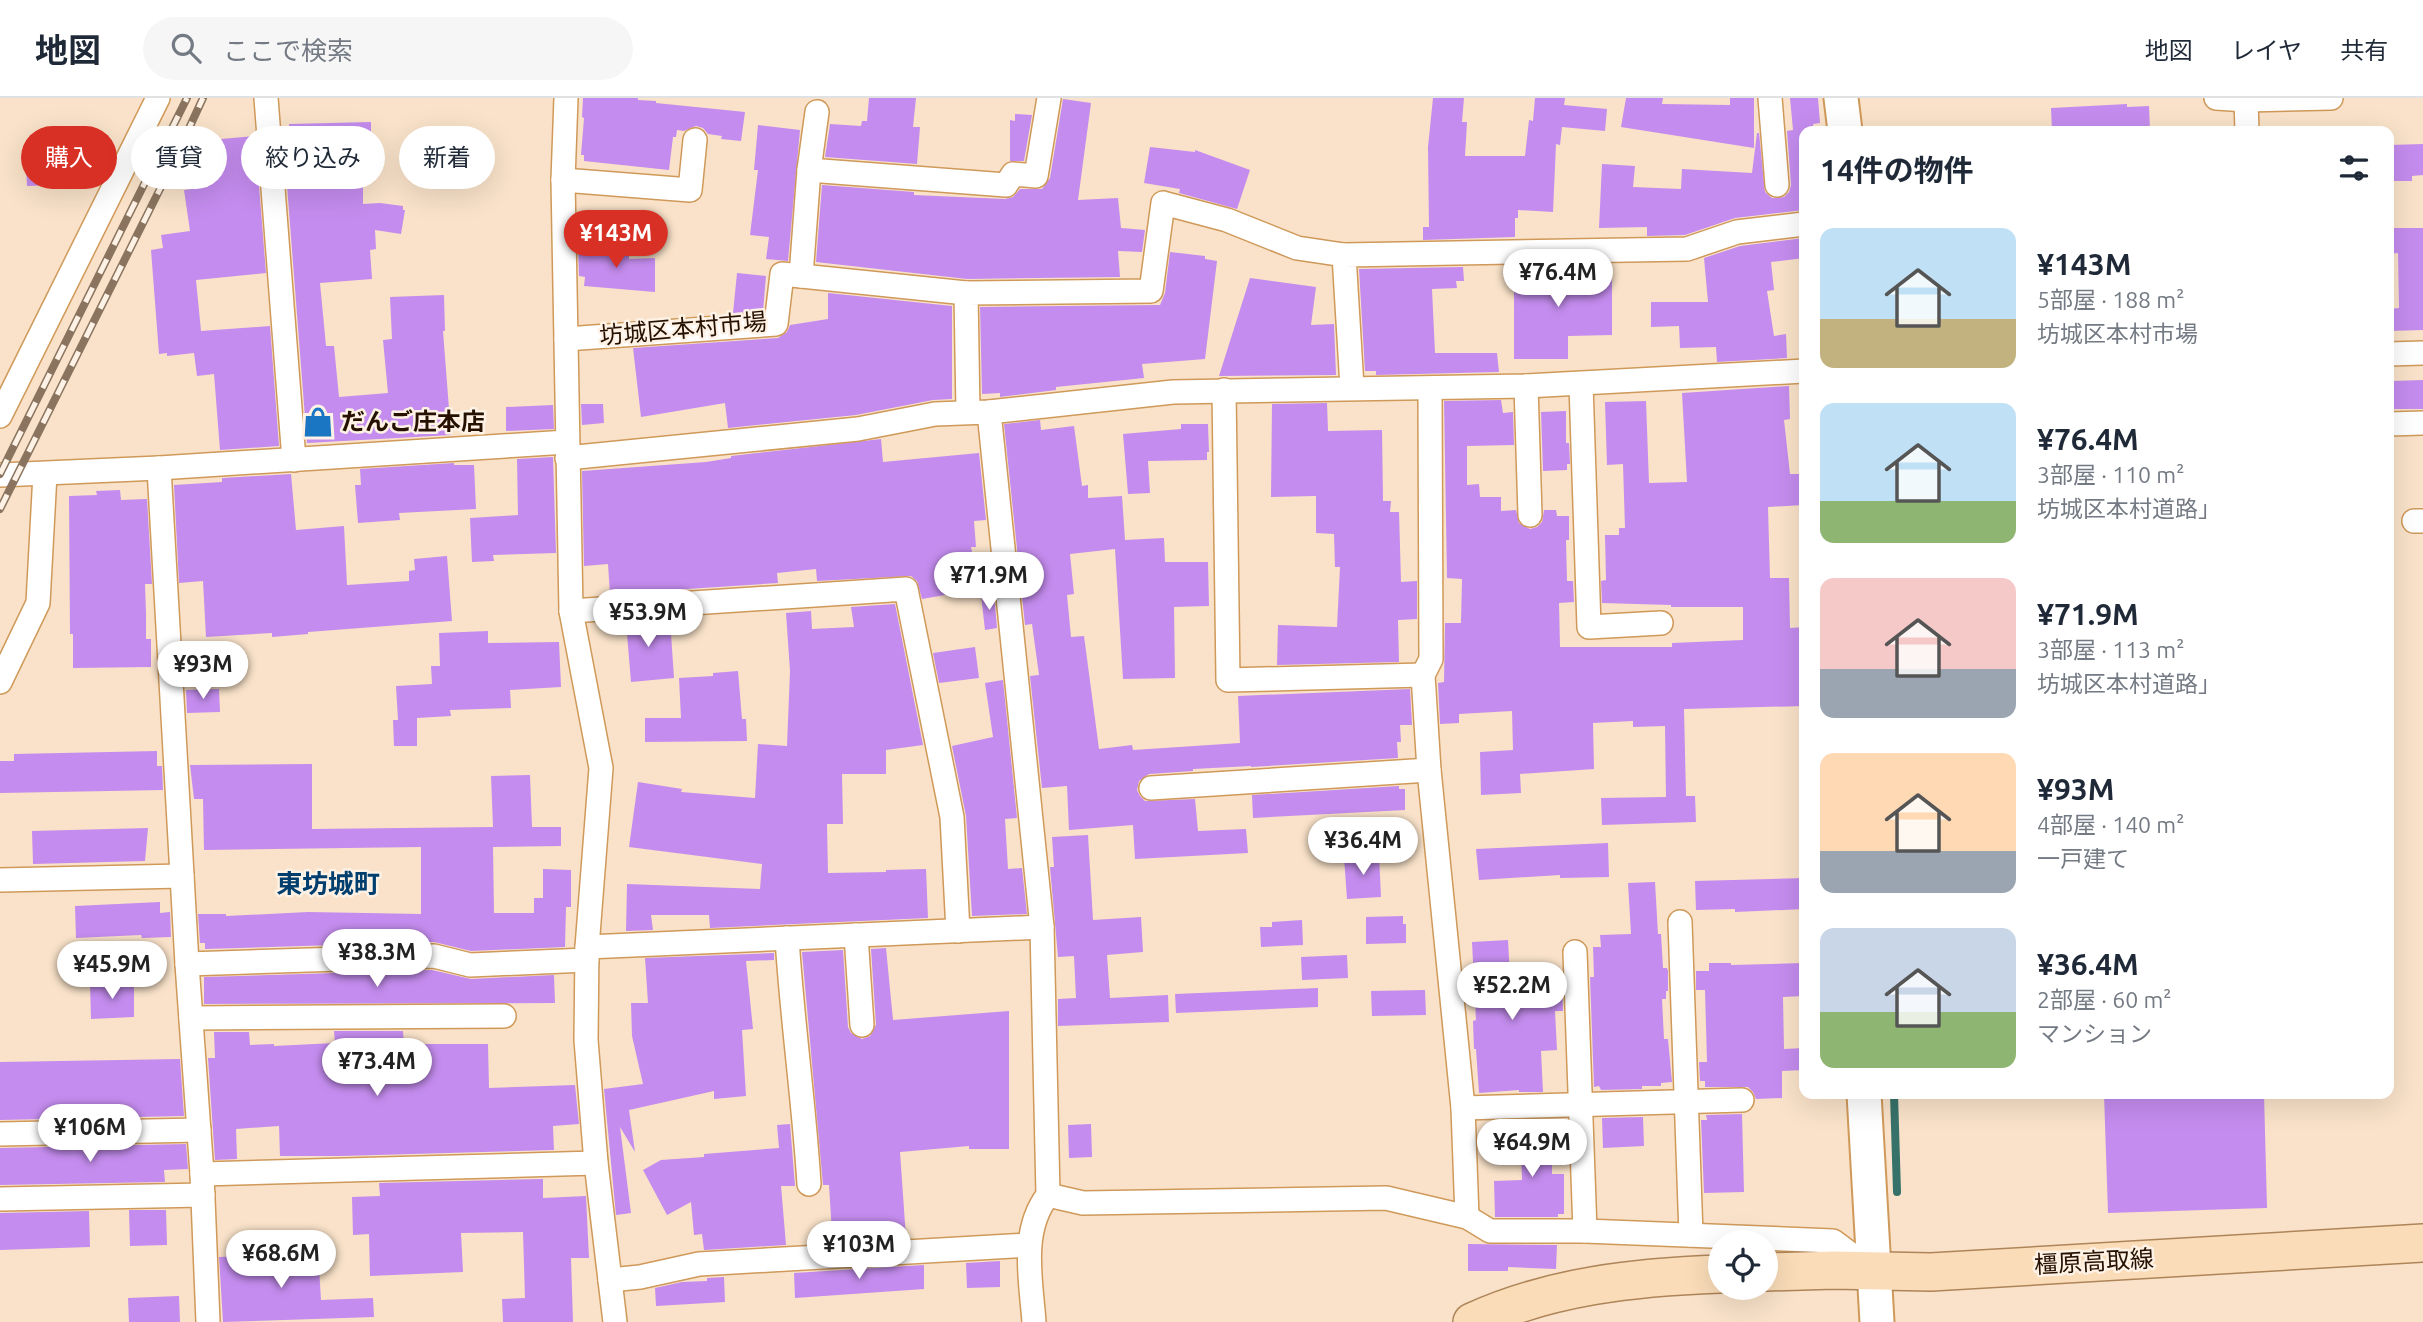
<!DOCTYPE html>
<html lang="ja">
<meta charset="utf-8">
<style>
body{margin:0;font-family:Ubuntu,"Noto Sans JP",sans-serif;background:#f6f6f7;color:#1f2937;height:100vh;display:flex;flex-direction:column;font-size:26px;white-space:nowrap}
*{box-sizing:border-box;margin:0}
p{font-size:23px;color:#747a83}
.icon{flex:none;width:38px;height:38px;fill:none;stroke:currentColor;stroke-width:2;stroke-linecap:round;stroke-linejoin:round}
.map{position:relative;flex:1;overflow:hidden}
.details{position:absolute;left:1799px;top:28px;width:595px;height:973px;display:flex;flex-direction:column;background:#fff;border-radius:14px;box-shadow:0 7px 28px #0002}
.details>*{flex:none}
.top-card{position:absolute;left:21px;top:28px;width:665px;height:63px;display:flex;gap:14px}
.controls{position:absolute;left:1708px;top:1132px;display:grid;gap:14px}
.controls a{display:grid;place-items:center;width:70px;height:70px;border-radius:50%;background:#fff;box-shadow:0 7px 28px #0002;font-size:35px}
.price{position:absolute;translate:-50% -60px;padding:0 16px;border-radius:24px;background:#fff;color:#222;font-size:23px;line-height:46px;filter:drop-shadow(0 2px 4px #0008)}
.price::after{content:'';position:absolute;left:50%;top:42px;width:21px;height:16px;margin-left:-10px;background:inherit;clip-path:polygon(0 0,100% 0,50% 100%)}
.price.active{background:#d93025;color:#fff}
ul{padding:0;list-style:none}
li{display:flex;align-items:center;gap:21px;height:175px;padding:0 21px}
li span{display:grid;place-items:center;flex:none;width:196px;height:140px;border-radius:14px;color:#555}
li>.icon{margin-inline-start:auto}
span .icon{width:84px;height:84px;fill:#fffc;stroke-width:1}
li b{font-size:30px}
h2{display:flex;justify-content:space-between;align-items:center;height:84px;padding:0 21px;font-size:30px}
.pill{padding:0 24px;border-radius:32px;background:#fff;box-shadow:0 7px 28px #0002;font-size:24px;line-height:63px}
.pill.active{background:#d93025;color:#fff}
header{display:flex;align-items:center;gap:42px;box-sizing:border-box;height:98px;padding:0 35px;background:#fff;border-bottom:2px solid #e0e1e3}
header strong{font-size:33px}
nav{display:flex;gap:38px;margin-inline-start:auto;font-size:24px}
.search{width:490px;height:63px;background:#f6f6f7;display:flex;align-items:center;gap:18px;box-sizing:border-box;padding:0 24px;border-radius:38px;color:#747a83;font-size:26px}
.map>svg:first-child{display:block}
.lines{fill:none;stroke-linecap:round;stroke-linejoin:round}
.stream{stroke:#37726a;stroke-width:8}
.building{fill:#c48cee}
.street-casing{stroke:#cf9959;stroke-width:26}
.secondary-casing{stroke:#cf9959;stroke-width:37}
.primary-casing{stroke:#ae8559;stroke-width:40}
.street{stroke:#fff;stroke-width:23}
.secondary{stroke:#fff;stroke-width:33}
.primary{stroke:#fadcb8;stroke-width:37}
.rail-casing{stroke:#8a745f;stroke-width:8}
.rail{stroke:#fdf2e5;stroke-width:5;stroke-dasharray:16;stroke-linecap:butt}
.labels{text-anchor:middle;stroke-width:5;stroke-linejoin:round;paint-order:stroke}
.street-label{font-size:24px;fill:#261100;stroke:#fdf2e5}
.poi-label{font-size:24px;font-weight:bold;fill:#261100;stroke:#fdf2e5;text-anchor:start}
.neighbourhood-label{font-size:26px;font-weight:bold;fill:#003e6e;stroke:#fdf2e5}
</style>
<header>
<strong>地図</strong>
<div class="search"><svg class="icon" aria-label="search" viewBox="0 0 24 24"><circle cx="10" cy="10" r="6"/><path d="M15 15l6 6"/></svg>ここで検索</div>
<nav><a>地図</a><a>レイヤ</a><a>共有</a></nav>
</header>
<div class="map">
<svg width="2423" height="1224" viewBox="0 0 2423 1224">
<rect width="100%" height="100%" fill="#f9e2c9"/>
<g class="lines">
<polyline class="stream" points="1894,996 1897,1094"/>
</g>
<g class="building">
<polygon points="583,0 638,0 638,2 656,3 656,5 745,14 741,43 721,41 722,38 708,36 703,30 696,28 684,33 677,32 676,39 673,39 669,72 584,63 584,57 581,57 584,20 582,19"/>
<polygon points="869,0 916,0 913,29 920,29 917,66 825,59 830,26 861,28 862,23 867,23"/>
<polygon points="1433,0 1464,0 1462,24 1467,24 1465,58 1525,58 1529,22 1533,23 1535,0 1565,0 1564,7 1607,11 1605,33 1562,29 1560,47 1556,46 1553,114 1518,112 1518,120 1515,120 1515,139 1423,142 1423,129 1429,129 1428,49"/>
<polygon points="1626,0 1663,0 1662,6 1730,7 1730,0 1754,0 1754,50 1621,29"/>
<polygon points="1790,0 1818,0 1820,25 1813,26 1814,33 1804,33 1804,112 1735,120 1685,137 1647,138 1647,129 1599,130 1602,66 1635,68 1633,89 1681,91 1682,71 1752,75 1757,35 1759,35 1765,94 1772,100 1784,99 1789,94 1791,87 1787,33 1793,32"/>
<polygon points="1063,1 1091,5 1078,102 1118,100 1121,130 1145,132 1142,154 1118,153 1120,179 967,181 816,164 822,87 914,94 914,97 1005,101 1013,99 1020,91 1042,91 1050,80"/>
<polygon points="2127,6 2127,9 2149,8 2150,33 2052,33 2051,10"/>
<polygon points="1015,16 1032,17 1024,63 1010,63 1010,22 1015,23"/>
<polygon points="371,24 371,49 363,49 363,106 380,105 403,108 403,112 405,112 401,136 375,132 376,151 370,152 372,181 320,185 326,248 334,248 339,299 388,295 383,242 392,241 390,199 444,197 445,233 443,233 451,337 307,345 283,36 289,35 289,26"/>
<polygon points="758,27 800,32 788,163 766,161 769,139 750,137 758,72 754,72"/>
<polygon points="255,38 266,175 196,182 201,233 270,228 279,348 220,352 214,276 197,278 194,255 167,258 167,255 159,256 151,152 163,150 161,137 190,133 184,92 208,89 206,55 211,55 210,42"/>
<polygon points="100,41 101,62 89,63 90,86 27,88 26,65 45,64 44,43"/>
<polygon points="2423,46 2423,77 2412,78 2412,83 2389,83 2389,47"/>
<polygon points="1150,49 1195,54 1195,52 1250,72 1237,111 1179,95 1180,91 1144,85"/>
<polygon points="2389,130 2423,130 2423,232 2389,233 2389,211 2399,210 2398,155 2389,156"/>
<polygon points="1804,140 1804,160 1771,164 1774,192 1767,193 1774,238 1786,236 1787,260 1717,264 1716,249 1680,250 1679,228 1651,229 1651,204 1708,204 1704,160 1740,148"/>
<polygon points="578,149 629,153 629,161 655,160 655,194 584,188 585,179 579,178"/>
<polygon points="1170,154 1205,158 1205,161 1217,163 1205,261 1142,266 1144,280 1056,289 1056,292 1000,299 1000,295 982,296 980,209 1160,207 1165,195"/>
<polygon points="1592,167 1591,180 1612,180 1612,237 1568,238 1568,261 1514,261 1514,168"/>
<polygon points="1463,169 1464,183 1456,183 1457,190 1432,191 1435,255 1497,255 1499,274 1376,277 1376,273 1365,273 1359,171"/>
<polygon points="737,175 766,178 763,213 733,215"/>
<polygon points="1250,180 1316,189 1311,227 1334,226 1336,277 1219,278"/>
<polygon points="828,195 952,208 952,301 933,302 856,317 728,330 725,305 641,319 633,250 778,240 787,234 790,227 828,221"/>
<polygon points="2423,282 2423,311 2392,311 2391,283"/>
<polygon points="1789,288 1790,321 1784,322 1790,376 1803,376 1804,407 1768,409 1770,480 1789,480 1790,530 1804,529 1804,608 1684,611 1686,698 1695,698 1696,724 1602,727 1601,700 1666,699 1665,628 1633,629 1633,623 1593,625 1594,671 1520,676 1521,695 1481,697 1480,654 1513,652 1512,613 1459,616 1459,625 1440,626 1438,585 1444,584 1445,525 1461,525 1462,481 1447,480 1444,303 1501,302 1503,315 1513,314 1514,347 1467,348 1467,387 1479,386 1480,399 1501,399 1501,413 1516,412 1519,425 1530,431 1537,429 1542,424 1544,412 1556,412 1557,418 1569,418 1569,442 1566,442 1567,483 1573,483 1574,504 1559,505 1560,549 1672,549 1672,545 1743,542 1743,509 1671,509 1671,507 1602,505 1601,483 1606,482 1605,437 1619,437 1619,430 1625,430 1623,366 1607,367 1605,304 1646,303 1649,385 1687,384 1682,295"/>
<polygon points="1327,305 1328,333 1382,332 1383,403 1391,403 1390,414 1399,414 1401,484 1417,483 1417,521 1398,522 1399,564 1277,567 1278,527 1337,529 1340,469 1335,469 1334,436 1316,435 1316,398 1271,399 1272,306"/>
<polygon points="581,306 603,306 604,325 582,327"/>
<polygon points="553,307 554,331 506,333 506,309"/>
<polygon points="1566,313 1566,345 1569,345 1570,366 1567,366 1567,372 1543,373 1541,314"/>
<polygon points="1040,322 1041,332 1074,328 1082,388 1088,387 1088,400 1122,398 1125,442 1164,440 1165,464 1208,464 1209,508 1174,509 1175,580 1123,581 1115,451 1070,456 1074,496 1067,497 1071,539 1084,538 1099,651 1132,647 1133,652 1240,645 1238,598 1410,591 1412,627 1400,627 1401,644 1397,644 1398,660 1251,669 1251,668 1193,671 1193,673 1149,676 1139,683 1137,692 1140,698 1145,703 1195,701 1198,733 1246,731 1248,755 1135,761 1133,727 1069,732 1067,688 1042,690 1030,578 1039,577 1032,526 1025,527 1004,326"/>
<polygon points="1181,326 1208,326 1209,354 1207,354 1207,362 1148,363 1150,395 1128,396 1123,336 1181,331"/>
<polygon points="881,341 883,364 979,355 986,422 974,423 976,449 971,449 979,491 922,501 917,483 911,478 817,483 816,471 777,475 778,485 610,496 608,466 584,468 582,373 706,364 731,360 731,358"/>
<polygon points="553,359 556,455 493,457 494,463 472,464 470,420 518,417 517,361"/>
<polygon points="454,365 454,367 474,367 476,411 399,415 400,422 358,425 355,387 361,387 360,371"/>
<polygon points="291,376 296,432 344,428 347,487 409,483 409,473 415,472 414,461 447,458 452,523 308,534 308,536 272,539 272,535 206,539 203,483 179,485 174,387 222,384 222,380"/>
<polygon points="120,392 121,402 147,401 152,486 145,486 146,515 146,541 151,541 151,569 73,570 73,536 70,536 69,398 97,397 96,393"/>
<polygon points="994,496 997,530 985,532 981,497"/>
<polygon points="895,506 923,647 886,652 886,676 842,676 843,726 827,726 828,775 886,774 886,772 926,771 928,820 710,830 709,817 651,817 653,832 626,833 627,786 760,791 762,766 629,749 638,684 682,691 681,694 755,700 758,646 787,648 790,573 786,515 811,513 812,531 854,529 851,509"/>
<polygon points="670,521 674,580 631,584 627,536 613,537 612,524"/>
<polygon points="488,533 488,545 559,544 561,589 510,592 511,610 450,612 451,618 417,620 417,648 394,648 393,622 398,622 396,588 432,586 431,568 440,568 439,535"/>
<polygon points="975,549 979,580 939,585 933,555"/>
<polygon points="738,573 742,621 746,621 747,643 645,644 645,620 681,620 679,580 713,578 713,575"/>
<polygon points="1003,582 1017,720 1005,721 1008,771 1022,770 1027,816 972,818 966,718 952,648 993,639 985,585"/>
<polygon points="219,591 220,614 187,615 186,592"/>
<polygon points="157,653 157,668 162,668 163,692 0,695 0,663 14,663 14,656"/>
<polygon points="312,666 312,731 493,729 491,678 530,677 532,729 561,729 561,748 493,749 494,815 534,815 534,800 543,800 543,771 571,772 571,809 566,809 565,849 471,853 434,844 205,851 205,845 200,845 198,816 226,816 226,818 308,814 421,816 421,749 204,752 203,701 194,701 190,667"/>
<polygon points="1399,688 1399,691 1405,691 1405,712 1253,720 1252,697"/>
<polygon points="148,730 145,763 33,766 32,733"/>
<polygon points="1088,737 1093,822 1141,819 1143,854 1107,857 1110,900 1168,897 1169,924 1058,928 1058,901 1076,900 1074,858 1058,859 1050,769 1054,769 1052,739"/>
<polygon points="1608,745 1609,779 1560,780 1560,777 1479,782 1476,751"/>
<polygon points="1379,757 1381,799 1347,801 1344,759"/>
<polygon points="1804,780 1804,811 1735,814 1735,811 1696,812 1695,783"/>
<polygon points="1655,784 1658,836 1661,836 1663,870 1667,870 1668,873 1668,893 1666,893 1666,901 1662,901 1664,941 1668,941 1672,984 1661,985 1661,988 1642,988 1642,991 1601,992 1599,988 1594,989 1590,879 1594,879 1593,849 1601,849 1600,837 1631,836 1628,785"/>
<polygon points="160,804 160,815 170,814 171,839 142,840 141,837 76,840 75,808"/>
<polygon points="1403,818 1403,826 1406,826 1406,845 1366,846 1366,819"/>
<polygon points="1302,822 1303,847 1261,849 1260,829 1272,829 1272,824"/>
<polygon points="1508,842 1510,880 1562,880 1563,913 1555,913 1557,952 1541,953 1543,994 1519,994 1519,992 1479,995 1476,951 1474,951 1473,923 1476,922 1472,844"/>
<polygon points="886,850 893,922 1009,913 1009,1051 969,1051 969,1048 900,1054 906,1140 829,1144 829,1135 832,1135 829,1087 823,1087 802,854 843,852 848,929 851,935 862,941 870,938 876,927 871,851"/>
<polygon points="774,855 774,862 746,863 753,931 742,932 746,998 714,1001 714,993 629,1012 635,1054 620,1029 631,1115 616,1117 604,991 643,986 632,938 631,905 648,905 645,860"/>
<polygon points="1347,857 1348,880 1302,882 1301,859"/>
<polygon points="1709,865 1731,865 1731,867 1804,865 1804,898 1783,899 1784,951 1804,950 1804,972 1782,973 1782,1000 1756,1001 1753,994 1748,989 1705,989 1705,983 1700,983 1699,964 1707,964 1705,892 1696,892 1696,873 1709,873"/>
<polygon points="432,872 471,881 554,877 555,905 204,906 204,879"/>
<polygon points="134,885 134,919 91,921 90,886"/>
<polygon points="1318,890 1318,909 1176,915 1175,896"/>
<polygon points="1425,892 1426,917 1372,918 1371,893"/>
<polygon points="334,933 403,933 404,946 488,946 489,990 575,987 579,1026 553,1028 554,1052 342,1058 280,1058 279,1028 236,1031 237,1061 215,1062 208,960 215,960 214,934 249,934 250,947 274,946 274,948 335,945"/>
<polygon points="180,961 184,1018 0,1022 0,964"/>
<polygon points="2104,996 2264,996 2267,1110 2108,1115"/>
<polygon points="1742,1016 1744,1094 1704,1095 1701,1022 1707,1022 1706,1017"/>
<polygon points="1643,1019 1644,1048 1603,1050 1602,1020"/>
<polygon points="1520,1022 1544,1022 1544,1029 1548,1029 1548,1041 1552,1041 1552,1076 1564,1076 1564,1116 1558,1116 1558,1119 1495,1119 1494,1083 1522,1082"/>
<polygon points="790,1026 795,1088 781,1088 786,1147 704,1152 702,1136 694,1137 691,1104 667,1117 643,1072 661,1062 704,1059 704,1056 779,1050 777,1027"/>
<polygon points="1091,1026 1092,1059 1069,1060 1068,1027"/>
<polygon points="186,1046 188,1071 164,1072 165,1084 0,1087 0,1050"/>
<polygon points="543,1081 543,1100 586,1098 589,1160 571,1160 573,1224 503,1224 502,1201 525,1200 523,1134 461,1135 463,1174 370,1178 369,1136 353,1137 352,1099 380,1098 379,1085"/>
<polygon points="129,1112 166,1112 167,1147 130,1148"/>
<polygon points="89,1113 90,1149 0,1152 0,1115"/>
<polygon points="1468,1146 1557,1147 1556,1171 1508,1169 1508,1173 1468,1173"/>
<polygon points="318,1154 321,1202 373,1200 374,1219 223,1224 219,1159"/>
<polygon points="1000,1163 1000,1189 967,1190 966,1165"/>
<polygon points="924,1167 924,1191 795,1200 794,1175"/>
<polygon points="724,1179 725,1204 656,1208 655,1190 682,1184 707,1183 707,1180"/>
<polygon points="179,1198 180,1224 129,1224 128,1200"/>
</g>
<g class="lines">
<g class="street-casing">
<g id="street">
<polyline points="266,0 294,362"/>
<polyline points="566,0 563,82 571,513 601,670 587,849 586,942 596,1065 615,1224"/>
<polyline points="1770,0 1777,87"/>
<polyline points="2216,0 2246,2 2331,0"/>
<polyline points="2246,2 2247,33"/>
<polyline points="809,72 1006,87 1013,76 1036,78 1049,0"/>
<polyline points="563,82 690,92 695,42"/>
<polyline points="801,178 809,72 817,14"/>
<polyline points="566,241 776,226 782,176 966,195"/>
<polyline points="2389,256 2423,255"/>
<polyline points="1581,286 1589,529 1661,525"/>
<polyline points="1526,288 1530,417"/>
<polyline points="1352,289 1344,157 1687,151 1737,134 1804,126"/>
<polyline points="1430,291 1431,561 1423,577 1429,672 1463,1010 1467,1119"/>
<polyline points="1224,292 1228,582 1423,577"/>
<polyline points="968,314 966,195 1151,193 1163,105 1227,122 1297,150 1344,157"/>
<path d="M 989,314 L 1042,829 L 1048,1097 C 1020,1133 1031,1182 1034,1224"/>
<polyline points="0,318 158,0"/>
<polyline points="2389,326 2423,325"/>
<polyline points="567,360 858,331 935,316 989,314 1173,294 1526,288 1804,273"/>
<polyline points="159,370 187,866 202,1076 208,1224"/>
<polyline points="0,377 159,370 567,344"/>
<polyline points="2414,423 2423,423"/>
<polyline points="571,513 906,491 952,719 958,833"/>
<polyline points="0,584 38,505 45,376"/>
<polyline points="1151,690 1429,672"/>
<polyline points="0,782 182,778"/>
<polyline points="1680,824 1691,1137"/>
<polyline points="856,837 862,927"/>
<path d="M 787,840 C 792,922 804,1004 809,1086"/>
<polyline points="587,849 1042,829"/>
<polyline points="1575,854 1585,1133"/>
<polyline points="187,866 434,858 470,867 587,862"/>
<polyline points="191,920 504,918"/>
<polyline points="1463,1010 1742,1002"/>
<polyline points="0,1036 199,1032"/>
<polyline points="202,1076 596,1065"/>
<polyline points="1048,1097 1083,1105 1386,1100 1467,1119 1490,1133 1585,1133 1833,1143 1872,1172"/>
<polyline points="0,1101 203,1097"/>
<polyline points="610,1182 640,1179 699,1166 1029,1147"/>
</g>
</g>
<g class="secondary-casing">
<g id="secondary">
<polyline points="1841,0 1845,33"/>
<polyline points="1864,996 1877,1224"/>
</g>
</g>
<g class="primary-casing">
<g id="primary">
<polyline points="1766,1174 1834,1172 1931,1174 2423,1145"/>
<path d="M 1472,1224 C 1551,1188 1635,1179 1720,1176"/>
</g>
</g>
<use href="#street" class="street"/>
<use href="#secondary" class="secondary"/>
<use href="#primary" class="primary"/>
<g class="rail-casing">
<g id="rail">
<polyline points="0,376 187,0"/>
<polyline points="0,411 172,67 203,0"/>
</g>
</g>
<use href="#rail" class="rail"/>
</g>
<defs>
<g id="shop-bare" transform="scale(2.415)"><path d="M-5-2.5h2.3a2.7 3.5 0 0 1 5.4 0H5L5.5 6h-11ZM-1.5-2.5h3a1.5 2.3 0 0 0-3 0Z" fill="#1a76c3" stroke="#fdf2e5" stroke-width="2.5" paint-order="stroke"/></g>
</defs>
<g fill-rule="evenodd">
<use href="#shop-bare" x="318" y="324"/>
</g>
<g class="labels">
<g class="street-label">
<text transform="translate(683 231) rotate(-5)" y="8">坊城区本村市場</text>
<text transform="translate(2094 1164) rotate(-3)" y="8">橿原高取線</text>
</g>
<g class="poi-label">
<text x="341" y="332">だんご庄本店</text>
</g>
<g class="neighbourhood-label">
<text x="328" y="795">東坊城町</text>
</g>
</g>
</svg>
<div class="controls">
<a><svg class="icon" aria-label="locate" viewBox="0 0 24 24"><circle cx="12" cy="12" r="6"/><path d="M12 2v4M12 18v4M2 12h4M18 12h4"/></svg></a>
</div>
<b class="price active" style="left:616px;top:172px">¥143M</b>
<b class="price" style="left:1558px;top:211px">¥76.4M</b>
<b class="price" style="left:989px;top:514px">¥71.9M</b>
<b class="price" style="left:648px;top:551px">¥53.9M</b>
<b class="price" style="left:203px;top:603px">¥93M</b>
<b class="price" style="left:1363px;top:779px">¥36.4M</b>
<b class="price" style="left:377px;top:891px">¥38.3M</b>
<b class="price" style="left:112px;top:903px">¥45.9M</b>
<b class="price" style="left:1512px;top:924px">¥52.2M</b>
<b class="price" style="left:377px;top:1000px">¥73.4M</b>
<b class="price" style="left:90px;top:1066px">¥106M</b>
<b class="price" style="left:1532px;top:1081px">¥64.9M</b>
<b class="price" style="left:859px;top:1183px">¥103M</b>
<b class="price" style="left:281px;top:1192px">¥68.6M</b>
<div class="top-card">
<a class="pill active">購入</a>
<a class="pill">賃貸</a>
<a class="pill">絞り込み</a>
<a class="pill">新着</a>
</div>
<section class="details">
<h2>14件の物件<svg class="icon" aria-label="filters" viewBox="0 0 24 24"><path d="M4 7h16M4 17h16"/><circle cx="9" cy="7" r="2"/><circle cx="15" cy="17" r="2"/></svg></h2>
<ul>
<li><span style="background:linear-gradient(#bfe0f5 65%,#c2b280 0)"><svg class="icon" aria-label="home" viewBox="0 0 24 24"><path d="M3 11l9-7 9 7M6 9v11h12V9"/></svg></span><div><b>¥143M</b><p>5部屋 · 188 m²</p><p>坊城区本村市場</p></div></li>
<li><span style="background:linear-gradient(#bfe0f5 70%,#8fb573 0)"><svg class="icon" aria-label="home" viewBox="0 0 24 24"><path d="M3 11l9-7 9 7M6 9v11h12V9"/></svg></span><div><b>¥76.4M</b><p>3部屋 · 110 m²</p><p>坊城区本村道路」</p></div></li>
<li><span style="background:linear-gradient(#f6c9c9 65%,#9aa5b1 0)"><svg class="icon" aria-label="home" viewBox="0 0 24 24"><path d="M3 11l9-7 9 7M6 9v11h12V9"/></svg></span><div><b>¥71.9M</b><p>3部屋 · 113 m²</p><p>坊城区本村道路」</p></div></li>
<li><span style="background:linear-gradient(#ffd9b3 70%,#9aa5b1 0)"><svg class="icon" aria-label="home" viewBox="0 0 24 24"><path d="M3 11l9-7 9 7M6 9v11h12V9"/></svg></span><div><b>¥93M</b><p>4部屋 · 140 m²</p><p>一戸建て</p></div></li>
<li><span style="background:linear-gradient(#c9d6e8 60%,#8fb573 0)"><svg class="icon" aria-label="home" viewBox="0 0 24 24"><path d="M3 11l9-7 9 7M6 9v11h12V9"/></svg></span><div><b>¥36.4M</b><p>2部屋 · 60 m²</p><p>マンション</p></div></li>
</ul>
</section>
</div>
